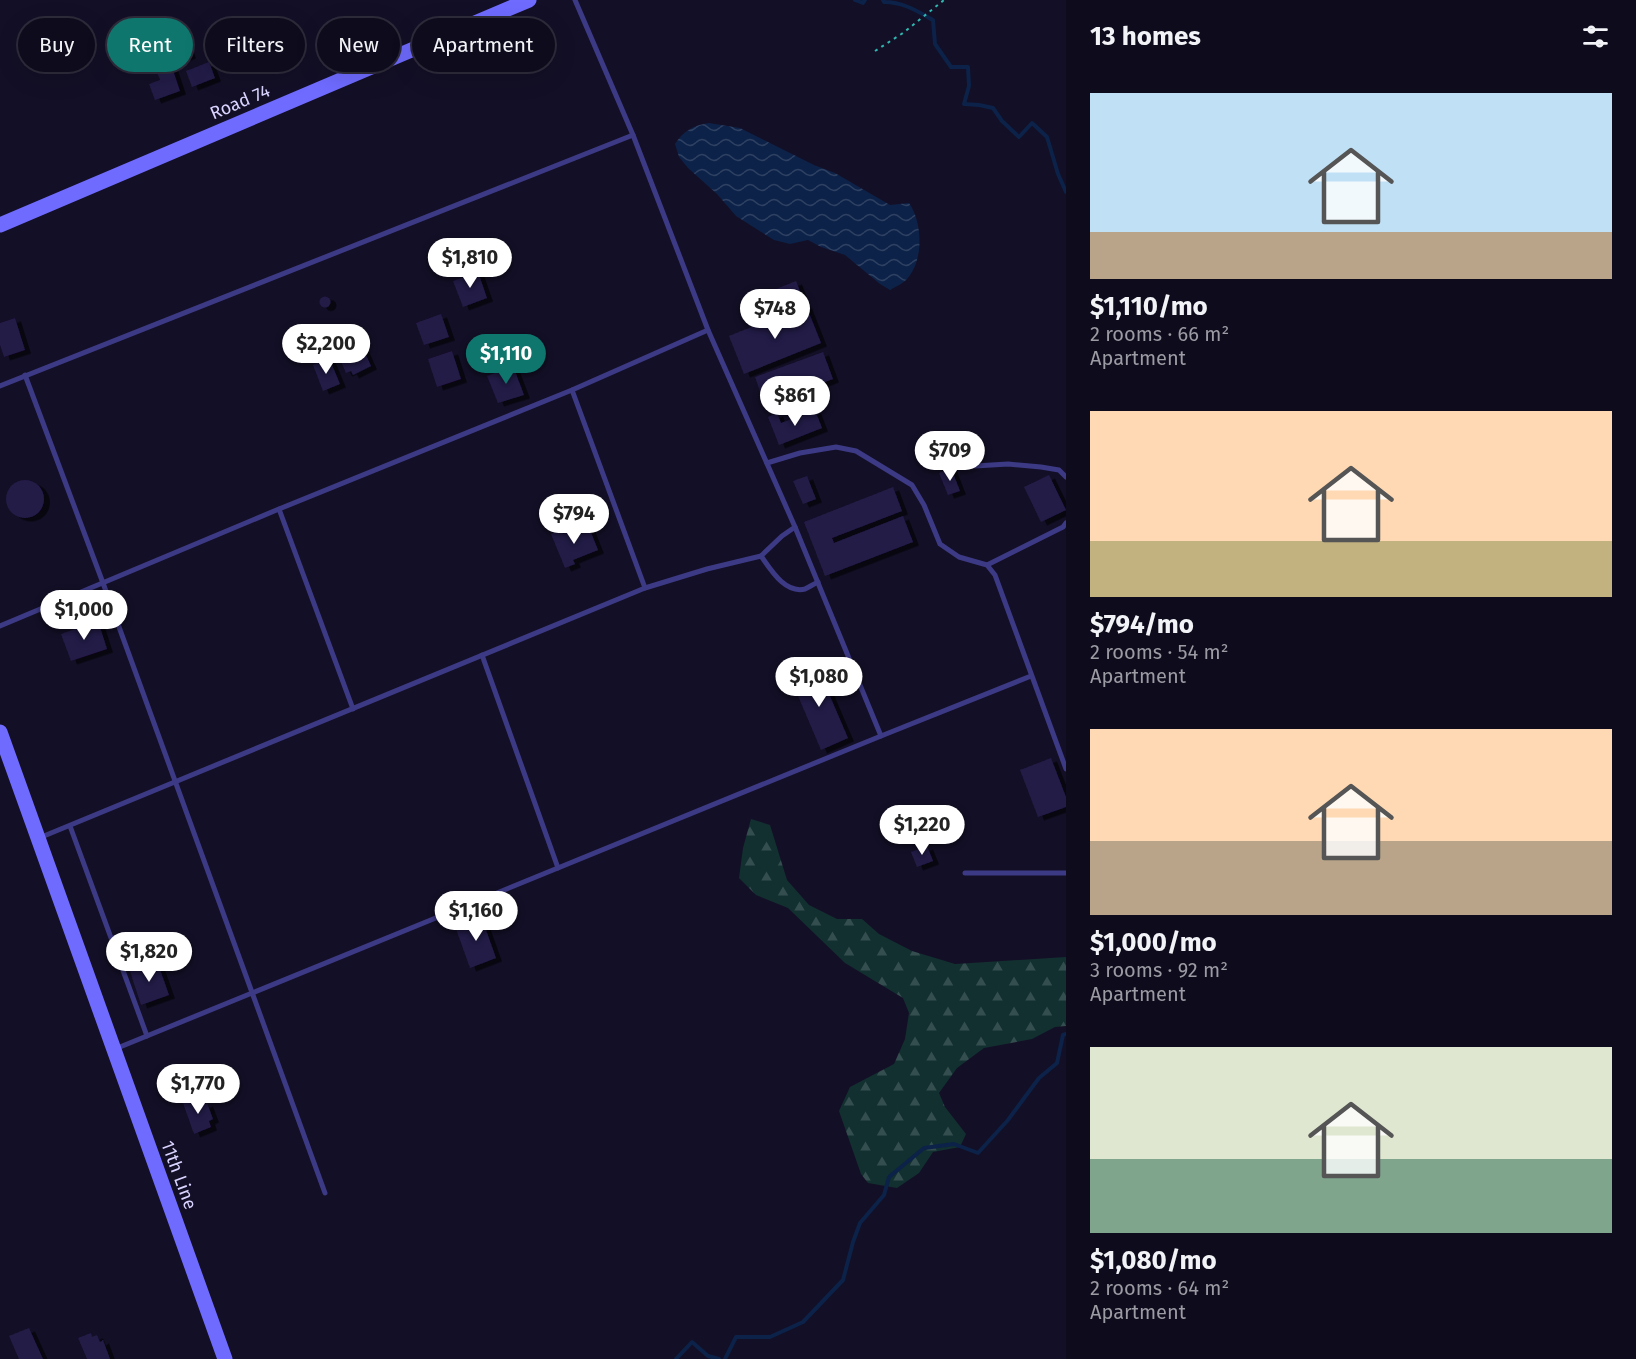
<!DOCTYPE html>
<meta charset="utf-8">
<style>
body{margin:0;font-family:"Fira Sans",sans-serif;background:#171425;color:#f1f3f6;height:100vh;display:flex;flex-direction:column;font-size:22px;white-space:nowrap}
*{box-sizing:border-box;margin:0}
p{font-size:20px;color:#9b9ba3}
.icon{flex:none;width:33px;height:33px;fill:none;stroke:currentColor;stroke-width:2;stroke-linecap:round;stroke-linejoin:round}
.map{position:relative;flex:1;overflow:hidden}
.drawer{display:flex;flex-direction:column;background:#0e0b1c;width:570px}
.drawer>*{flex:none}
.hud{position:absolute;left:18px;top:18px;width:570px;height:54px;display:flex;gap:12px}
.price{position:absolute;translate:-50% -51px;padding:0 14px;border-radius:21px;background:#fff;color:#222;font-size:20px;line-height:39px;filter:drop-shadow(0 2px 3px #0008)}
.price::after{content:'';position:absolute;left:50%;top:36px;width:18px;height:14px;margin-left:-9px;background:inherit;clip-path:polygon(0 0,100% 0,50% 100%)}
.price.selected{background:#0f766e;color:#fff}
ul{padding:0;list-style:none}
li{display:grid;align-content:center;gap:12px;height:318px;padding:0 24px}
li span{display:grid;place-items:center;height:186px;border-radius:0px;color:#555}
li>.icon{margin-inline-start:auto}
span .icon{width:108px;height:108px;fill:#fffc;stroke-width:1}
li b{font-size:26px}
h2{display:flex;justify-content:space-between;align-items:center;height:72px;padding:0 24px;font-size:26px}
.tag{padding:0 21px;border-radius:27px;background:#0e0b1c;box-shadow:0 6px 24px #0002,0 0 0 2px #2e2b3b;font-size:21px;line-height:54px}
.tag.selected{background:#0f766e;color:#fff}
main{display:flex;flex:1;min-height:0}
.map>svg:first-child{display:block}
.forest{fill:url(#forest-firs)}
.water{fill:url(#water-waves)}
.lines{fill:none;stroke-linecap:round;stroke-linejoin:round}
.stream{stroke:#0c2248;stroke-width:4}
.building{fill:#241b47;filter:url(#shadow)}
.path{stroke:#2fb8b0;stroke-width:2;stroke-dasharray:3 4.5;stroke-linecap:butt}
.lane{stroke:#3d3a85;stroke-width:5}
.secondary{stroke:#6f6bff;stroke-width:15}
.labels{text-anchor:middle;stroke-width:5;stroke-linejoin:round;paint-order:stroke}
.street-label{font-size:18px;fill:#d9d4ff;stroke:#130f26}
</style>
<main>
<div class="map">
<svg width="1066" height="1359" viewBox="0 0 1066 1359">
<defs>
<pattern id="forest-firs" width="22" height="20" patternUnits="userSpaceOnUse" patternTransform="scale(1.5)"><rect width="22" height="20" fill="#12302f"/><path d="M5 1l3.5 6h-7zM16 11l3.5 6h-7z" fill="#344d4e"/></pattern>
<pattern id="water-waves" width="16" height="10" patternUnits="userSpaceOnUse" patternTransform="scale(1.5)"><rect width="16" height="10" fill="#0c2248"/><path d="M0 5q4-4 8 0t8 0" fill="none" stroke="#2f4163"/></pattern>
<filter id="shadow"><feDropShadow dx="6" dy="3.5" stdDeviation="0" flood-color="#0009"/></filter>
</defs>
<rect width="100%" height="100%" fill="#130f26"/>
<polygon class="forest" points="751,819 770,825 787,880 809,905 837,919 862,919 879,934 912,951 955,964 1066,957 1066,1026 1055,1027 1032,1039 984,1048 957,1068 939,1093 945,1107 966,1134 960,1147 933,1152 919,1173 897,1188 868,1183 861,1174 839,1111 850,1087 894,1064 905,1039 909,1013 903,998 845,963 788,908 756,895 739,878 743,848"/>
<path class="water" d="M 709,123 L 740,128 L 814,165 L 835,173 L 890,205 L 909,203 C 923,223 924,262 906,280 C 902,284 895,287 890,290 L 880,284 L 845,255 L 821,247 L 808,240 L 790,244 L 774,240 L 736,216 L 717,194 L 688,168 L 679,157 L 675,144 C 683,131 694,125 709,123 Z"/>
<g class="lines">
<g class="stream">
<polyline points="855,0 863,3 865,0"/>
<path d="M 883,0 L 884,2 C 903,2 917,11 933,20 L 935,44 L 951,67 L 968,67 L 969,86 L 964,104 L 979,105 L 993,108 L 1002,121 L 1019,137 L 1032,123 L 1047,137 L 1058,174 L 1066,192"/>
<polyline points="676,1359 692,1342 708,1356 719,1359"/>
<polyline points="725,1359 736,1337 770,1337 803,1322 843,1280 853,1242 860,1223 884,1195 889,1177 924,1148 954,1144 978,1153 1008,1120 1039,1078 1057,1063 1063,1035 1066,1034"/>
</g>
</g>
<g class="building">
<polygon points="182,33 190,55 177,60 169,37"/>
<polygon points="256,35 263,51 238,61 231,45"/>
<polygon points="145,44 152,61 138,66 131,49"/>
<polygon points="169,58 180,91 155,100 149,84 160,80 154,63"/>
<polygon points="209,62 215,78 192,87 186,71"/>
<polygon points="478,272 487,298 463,307 453,281"/>
<polygon points="796,281 805,304 760,321 751,299"/>
<circle cx="325" cy="302" r="5.5"/>
<polygon points="806,305 821,343 744,374 729,336"/>
<polygon points="441,314 449,337 424,345 416,323"/>
<polygon points="15,318 25,350 4,357 0,345 0,323"/>
<polygon points="361,344 371,366 353,375 351,371 346,373 339,357 346,354 345,352"/>
<polygon points="452,351 461,379 437,387 428,359"/>
<polygon points="823,352 833,379 765,405 755,377"/>
<polygon points="329,358 340,384 323,391 313,365"/>
<polygon points="513,366 524,395 498,403 487,376"/>
<polygon points="815,410 822,428 779,445 768,417 777,413 781,423"/>
<polygon points="951,468 960,491 948,495 939,473"/>
<polygon points="1049,475 1066,510 1041,522 1024,487"/>
<polygon points="807,476 816,499 803,504 793,481"/>
<circle cx="25" cy="499" r="19"/>
<polygon points="893,487 902,511 832,538 834,543 903,516 913,542 825,576 804,522"/>
<polygon points="588,525 598,550 573,560 575,564 565,568 551,534 561,530 563,534"/>
<polygon points="98,621 107,649 71,661 61,634"/>
<polygon points="817,666 848,738 821,750 790,677"/>
<polygon points="1051,758 1066,797 1066,807 1038,817 1020,770"/>
<polygon points="927,846 933,861 917,867 911,852"/>
<polygon points="481,916 496,958 470,968 455,926"/>
<polygon points="157,961 169,995 141,1005 130,971"/>
<polygon points="199,1097 202,1105 207,1103 213,1119 209,1121 211,1127 194,1134 183,1103"/>
<polygon points="29,1328 43,1359 19,1359 9,1336"/>
<polygon points="91,1333 92,1337 97,1335 100,1342 103,1340 110,1359 87,1359 78,1338"/>
</g>
<g class="lines">
<polyline class="path" points="875,51 903,33 944,0"/>
<g class="lane">
<polyline points="25,375 103,583 325,1193"/>
<polyline points="0,386 633,135 575,0"/>
<polyline points="572,390 645,588"/>
<polyline points="767,463 800,453 836,447 856,451 912,485 924,505 940,544 959,557 987,565 995,575 1066,769"/>
<polyline points="975,466 1008,464 1041,467 1059,470 1066,477"/>
<polyline points="279,509 353,709"/>
<polyline points="761,556 782,536 795,527"/>
<polyline points="987,565 1063,527 1066,523"/>
<polyline points="0,626 279,509 572,390 708,330"/>
<polyline points="482,655 558,868"/>
<polyline points="881,736 1031,676"/>
<polyline points="70,826 147,1036"/>
<path d="M 39,838 L 645,588 L 707,569 L 761,556 C 771,570 785,594 805,589 C 809,587 814,584 818,582"/>
<polyline points="965,873 1066,873"/>
<polyline points="115,1049 881,736 795,527 708,330 633,135"/>
</g>
<g class="secondary">
<polyline points="0,225 529,0"/>
<polyline points="0,732 225,1359"/>
</g>
</g>
<g class="labels">
<g class="street-label">
<text transform="translate(240 102) rotate(-23)" y="6">Road 74</text>
<text transform="translate(179 1175) rotate(70)" y="6">11th Line</text>
</g>
</g>
</svg>
<b class="price" style="left:470px;top:289px">$1,810</b>
<b class="price" style="left:775px;top:340px">$748</b>
<b class="price" style="left:326px;top:375px">$2,200</b>
<b class="price selected" style="left:506px;top:385px">$1,110</b>
<b class="price" style="left:795px;top:427px">$861</b>
<b class="price" style="left:950px;top:482px">$709</b>
<b class="price" style="left:574px;top:545px">$794</b>
<b class="price" style="left:84px;top:641px">$1,000</b>
<b class="price" style="left:819px;top:708px">$1,080</b>
<b class="price" style="left:922px;top:856px">$1,220</b>
<b class="price" style="left:476px;top:942px">$1,160</b>
<b class="price" style="left:149px;top:983px">$1,820</b>
<b class="price" style="left:198px;top:1115px">$1,770</b>
<div class="hud">
<a class="tag">Buy</a>
<a class="tag selected">Rent</a>
<a class="tag">Filters</a>
<a class="tag">New</a>
<a class="tag">Apartment</a>
</div>
</div>
<section class="drawer">
<h2>13 homes<svg class="icon" aria-label="filters" viewBox="0 0 24 24"><path d="M4 7h16M4 17h16"/><circle cx="9" cy="7" r="2"/><circle cx="15" cy="17" r="2"/></svg></h2>
<ul>
<li><span style="background:linear-gradient(#bfe0f5 75%,#b9a48a 0)"><svg class="icon" aria-label="home" viewBox="0 0 24 24"><path d="M3 11l9-7 9 7M6 9v11h12V9"/></svg></span><div><b>$1,110/mo</b><p>2 rooms · 66 m²</p><p>Apartment</p></div></li>
<li><span style="background:linear-gradient(#ffd9b3 70%,#c2b280 0)"><svg class="icon" aria-label="home" viewBox="0 0 24 24"><path d="M3 11l9-7 9 7M6 9v11h12V9"/></svg></span><div><b>$794/mo</b><p>2 rooms · 54 m²</p><p>Apartment</p></div></li>
<li><span style="background:linear-gradient(#ffd9b3 60%,#b9a48a 0)"><svg class="icon" aria-label="home" viewBox="0 0 24 24"><path d="M3 11l9-7 9 7M6 9v11h12V9"/></svg></span><div><b>$1,000/mo</b><p>3 rooms · 92 m²</p><p>Apartment</p></div></li>
<li><span style="background:linear-gradient(#dfe7d0 60%,#7fa58c 0)"><svg class="icon" aria-label="home" viewBox="0 0 24 24"><path d="M3 11l9-7 9 7M6 9v11h12V9"/></svg></span><div><b>$1,080/mo</b><p>2 rooms · 64 m²</p><p>Apartment</p></div></li>
</ul>
</section>
</main>
